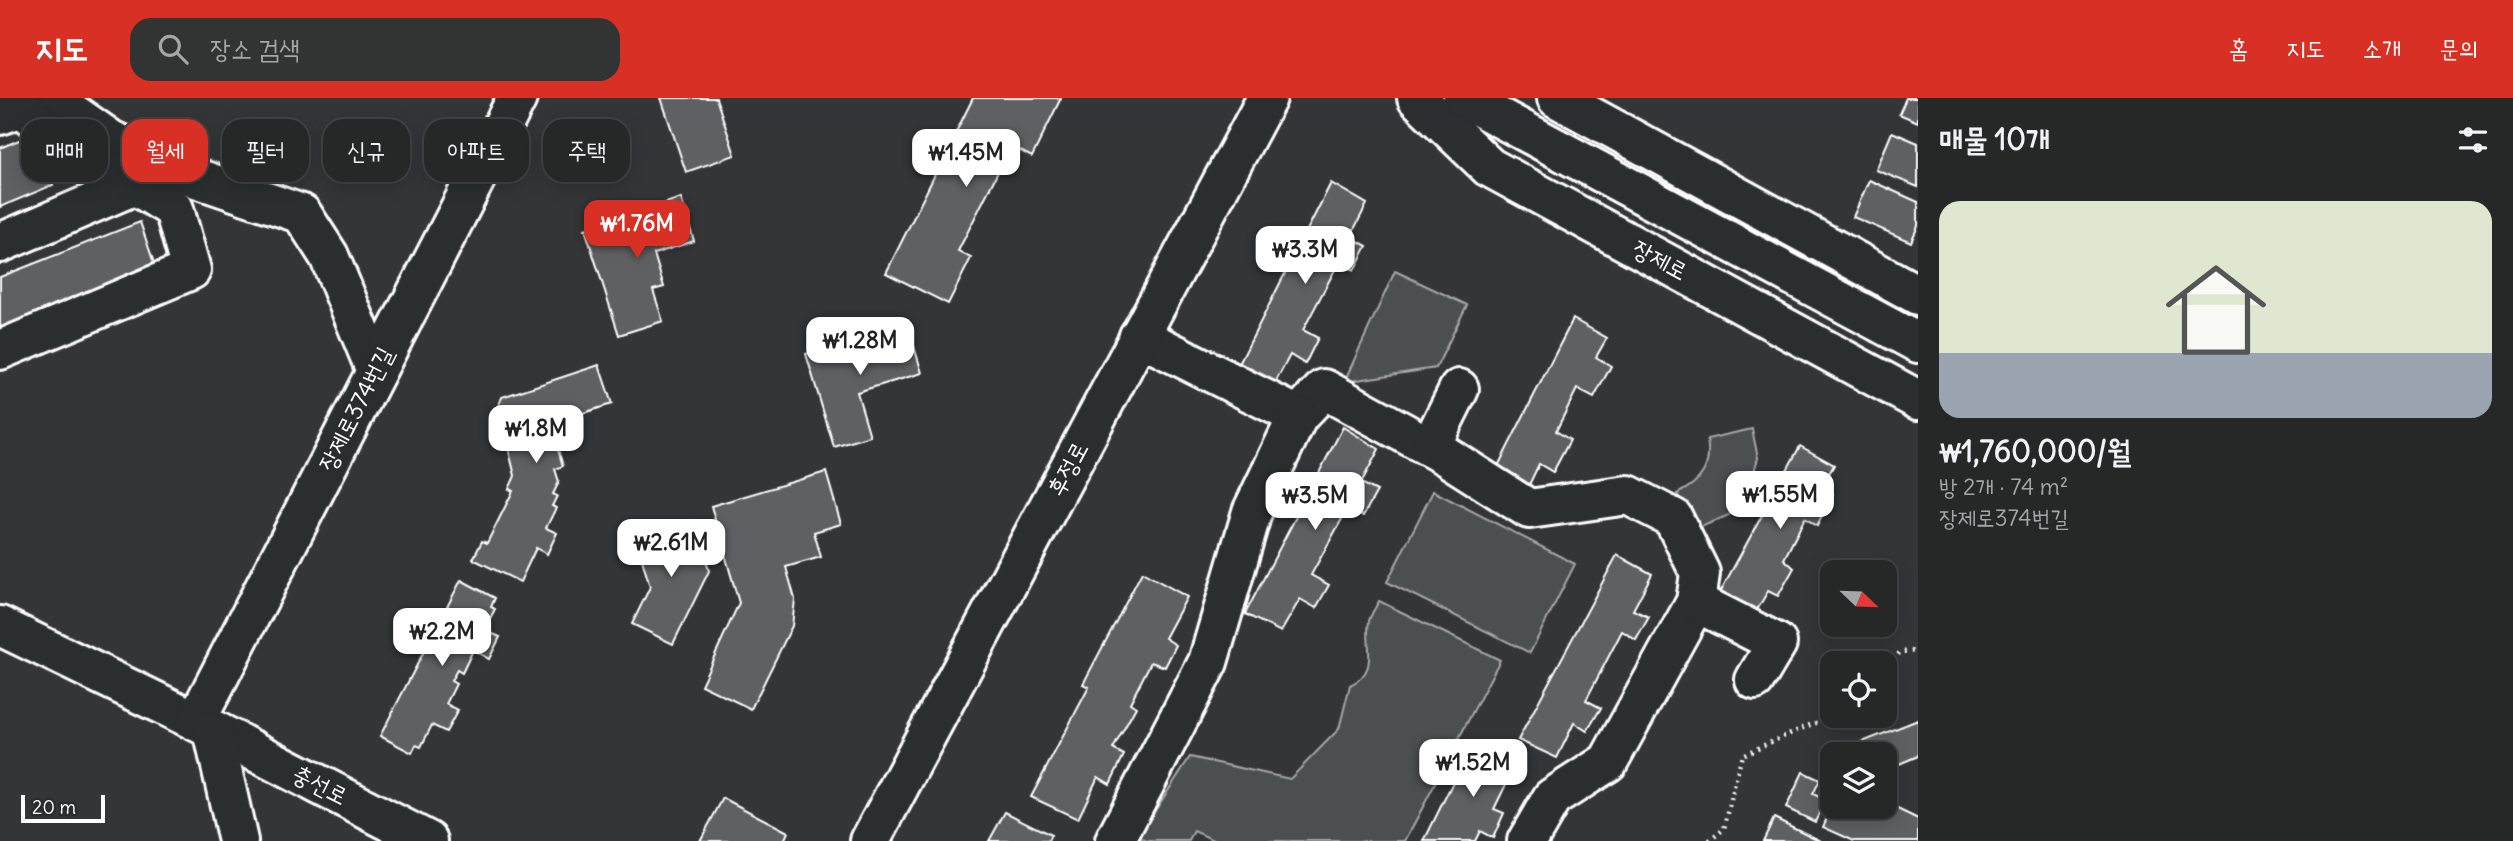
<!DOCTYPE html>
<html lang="ko">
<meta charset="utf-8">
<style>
body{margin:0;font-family:Delius,"Poor Story",sans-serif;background:#323434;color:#f1f3f6;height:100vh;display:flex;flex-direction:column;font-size:26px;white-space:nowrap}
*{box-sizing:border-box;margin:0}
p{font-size:23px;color:#a4a6a8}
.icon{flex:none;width:38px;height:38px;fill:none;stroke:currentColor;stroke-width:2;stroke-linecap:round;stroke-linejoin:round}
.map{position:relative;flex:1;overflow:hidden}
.details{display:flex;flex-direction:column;background:#262828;width:595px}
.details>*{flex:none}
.top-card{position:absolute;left:21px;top:21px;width:665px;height:63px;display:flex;gap:14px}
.needle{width:46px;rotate:113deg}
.controls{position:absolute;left:1820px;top:462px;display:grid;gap:14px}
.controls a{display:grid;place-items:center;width:77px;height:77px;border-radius:14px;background:#262828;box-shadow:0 4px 18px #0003,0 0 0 2px #424445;font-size:35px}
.scale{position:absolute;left:21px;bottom:18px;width:84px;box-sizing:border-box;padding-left:7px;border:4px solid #fff;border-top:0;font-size:19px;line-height:24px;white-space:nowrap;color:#fff;-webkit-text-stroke:5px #2a2d2e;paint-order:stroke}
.price{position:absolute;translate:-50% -60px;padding:0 16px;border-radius:14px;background:#fff;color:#222;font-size:23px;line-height:46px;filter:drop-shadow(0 2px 4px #0008)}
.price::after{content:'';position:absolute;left:50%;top:42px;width:21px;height:16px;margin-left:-10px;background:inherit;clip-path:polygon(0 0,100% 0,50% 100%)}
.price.active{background:#d93025;color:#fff}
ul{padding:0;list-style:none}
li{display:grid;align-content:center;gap:14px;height:371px;padding:0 21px}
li+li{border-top:2px solid #424445}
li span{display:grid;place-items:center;height:217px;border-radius:21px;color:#555}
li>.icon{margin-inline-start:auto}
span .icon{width:126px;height:126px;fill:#fffc;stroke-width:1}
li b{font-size:30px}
h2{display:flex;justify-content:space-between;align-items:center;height:84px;padding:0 21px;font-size:30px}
.chip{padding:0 24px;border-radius:21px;background:#262828;box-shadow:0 4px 18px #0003,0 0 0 2px #424445;font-size:24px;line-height:63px}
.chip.active{background:#d93025;color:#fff}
header{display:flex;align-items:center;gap:42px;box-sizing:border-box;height:98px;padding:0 35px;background:#d93025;color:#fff}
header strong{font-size:33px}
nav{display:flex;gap:38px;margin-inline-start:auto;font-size:24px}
.search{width:490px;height:63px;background:#323434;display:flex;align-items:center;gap:18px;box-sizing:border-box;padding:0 24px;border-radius:21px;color:#a4a6a8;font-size:26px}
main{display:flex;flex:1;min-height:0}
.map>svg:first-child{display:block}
.green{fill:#4c4f50;stroke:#a6a7a8;stroke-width:2}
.building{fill:#5f6162;stroke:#fff;stroke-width:2}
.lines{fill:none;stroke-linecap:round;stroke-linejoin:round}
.minor-casing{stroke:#fff;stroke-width:44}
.major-casing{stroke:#fff;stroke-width:44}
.path{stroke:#fff;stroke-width:4.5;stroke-dasharray:2 5;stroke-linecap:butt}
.minor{stroke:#2a2d2e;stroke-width:38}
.major{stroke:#2a2d2e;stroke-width:38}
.labels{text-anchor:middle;stroke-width:7;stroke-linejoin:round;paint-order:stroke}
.street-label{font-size:24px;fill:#fff;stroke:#2a2d2e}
</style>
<header>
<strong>지도</strong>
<div class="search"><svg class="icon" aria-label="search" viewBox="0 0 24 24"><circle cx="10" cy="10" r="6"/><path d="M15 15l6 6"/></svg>장소 검색</div>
<nav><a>홈</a><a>지도</a><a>소개</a><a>문의</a></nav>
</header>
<main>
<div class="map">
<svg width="1918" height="743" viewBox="0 0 1918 743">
<rect width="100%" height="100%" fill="#333536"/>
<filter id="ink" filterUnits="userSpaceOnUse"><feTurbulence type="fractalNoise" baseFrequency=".0143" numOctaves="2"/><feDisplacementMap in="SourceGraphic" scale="14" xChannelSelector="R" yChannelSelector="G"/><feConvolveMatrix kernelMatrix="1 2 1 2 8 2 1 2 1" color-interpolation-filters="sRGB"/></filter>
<g filter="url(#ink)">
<g class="green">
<polygon points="1395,173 1467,207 1436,270 1344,284"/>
<path d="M 1752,331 L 1758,360 L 1749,390 L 1729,417 L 1701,429 L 1677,396 C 1701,384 1712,369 1707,341 Z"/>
<polygon points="1433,393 1575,466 1530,555 1387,484"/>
<path d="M 1379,503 L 1500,562 L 1405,743 L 1216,743 L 1194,733 L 1189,743 L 1147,743 L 1138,739 L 1190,659 L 1290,681 L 1339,631 L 1350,587 C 1381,573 1364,546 1369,523 C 1371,516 1376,509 1379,503 Z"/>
</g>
<g class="building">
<polygon points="661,0 716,0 735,57 686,74"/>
<polygon points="973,0 1061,0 1032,59 1011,48 958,153 971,160 948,206 886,175"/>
<polygon points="1906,0 1918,0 1918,24 1899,16"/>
<polygon points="38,34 53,87 0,109 0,50"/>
<polygon points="1892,34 1918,45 1918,89 1876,72"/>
<polygon points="1869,82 1918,104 1918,128 1911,144 1853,119"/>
<polygon points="1331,85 1367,106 1350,139 1367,148 1354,172 1339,164 1303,232 1318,240 1305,266 1290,257 1274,287 1237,270"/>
<polygon points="681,100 694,143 654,156 664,189 653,192 663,223 619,237 585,131"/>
<polygon points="140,124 156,171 0,236 0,179"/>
<polygon points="1573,221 1607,240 1596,259 1611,268 1594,300 1577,291 1556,333 1570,342 1553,374 1539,366 1529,387 1497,370"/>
<polygon points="907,225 922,275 857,294 870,338 834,349 806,256"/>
<polygon points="599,267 612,306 564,321 567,332 553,336 563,368 555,371 559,384 553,396 557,398 552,408 556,410 546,430 557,435 547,456 536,450 520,484 473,461 482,443 487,445 513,393 509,391 515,378 498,308 502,299"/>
<polygon points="1343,329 1379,351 1361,385 1377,393 1363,418 1348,410 1311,477 1329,487 1316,510 1300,501 1281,534 1245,516"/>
<polygon points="1800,348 1834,367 1822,388 1833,396 1817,428 1805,420 1784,461 1794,470 1778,498 1768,493 1757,512 1719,496"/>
<polygon points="826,374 841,426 814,434 821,459 786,469 795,501 792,528 751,611 701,587 739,505 711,408"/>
<polygon points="695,423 709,473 673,546 632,526 650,489 636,441"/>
<polygon points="1617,457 1652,476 1633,512 1649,519 1636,542 1622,533 1586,602 1601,610 1587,633 1574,625 1557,660 1518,642"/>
<polygon points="1142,474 1187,499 1165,540 1176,547 1165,569 1151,564 1130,605 1136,609 1113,651 1124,657 1110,686 1098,679 1078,721 1031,699 1089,589 1083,586"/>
<polygon points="461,482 495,500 491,509 495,511 484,532 500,539 489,561 473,552 462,575 457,572 451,583 456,586 446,606 458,612 446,634 432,627 421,649 416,647 412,655 380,638"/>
<polygon points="1918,622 1918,658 1885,672 1885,656 1861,656 1857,646"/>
<polygon points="1472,645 1515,668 1494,711 1504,715 1493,740 1480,733 1475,743 1424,743"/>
<polygon points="1803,674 1820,682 1813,696 1826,702 1815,724 1786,710"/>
<polygon points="1829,679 1832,681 1832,703 1820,697"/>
<polygon points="723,700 788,734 784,743 700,743"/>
<polygon points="1885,705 1918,721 1918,743 1854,743 1823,729 1832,708 1885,709"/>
<polygon points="1005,714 1051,737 1048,743 989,743"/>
<polygon points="1774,720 1821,743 1763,743"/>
</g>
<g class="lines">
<g class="minor-casing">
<g id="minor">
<polyline points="51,0 111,42 153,61 199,81 302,116 329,158 376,273"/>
<polyline points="0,17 22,9 74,55 135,87 0,145"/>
<polyline points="1139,238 1298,318 1324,291 1446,358 1529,411 1628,397 1673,420 1700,475 1696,504 1608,664 1552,700 1527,743"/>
<polyline points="0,252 191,172 174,111 135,87"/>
<polyline points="1430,349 1459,291"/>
<polyline points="1696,504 1777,545 1755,582"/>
<polyline points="0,528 196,623 428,743"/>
<polyline points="196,623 517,0"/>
<polyline points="213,632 238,743"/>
<polyline points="870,743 1267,0"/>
<polyline points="1115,743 1208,564 1252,414 1298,318"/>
</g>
</g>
<g class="major-casing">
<g id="major">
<polyline points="1417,0 1489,69 1918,302"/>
<polyline points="1463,0 1918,245"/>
<polyline points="1557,0 1918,197"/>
</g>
</g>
<g class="path">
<polyline points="1885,573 1900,554 1918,553"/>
<polyline points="1709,743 1724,731 1742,657 1812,626 1843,618"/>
</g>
<use href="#minor" class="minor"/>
<use href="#major" class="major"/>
</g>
</g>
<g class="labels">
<g class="street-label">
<text transform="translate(1660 162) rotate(28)" y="8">장제로</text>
<text transform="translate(356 311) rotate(-63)" y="8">장제로374번길</text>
<text transform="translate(1068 371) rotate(-62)" y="8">후정로</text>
<text transform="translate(320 687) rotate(27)" y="8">충선로</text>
</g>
</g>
</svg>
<div class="controls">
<a><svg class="needle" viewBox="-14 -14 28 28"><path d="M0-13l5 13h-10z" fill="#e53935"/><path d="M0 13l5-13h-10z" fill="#a4a6a8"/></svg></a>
<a><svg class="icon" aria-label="locate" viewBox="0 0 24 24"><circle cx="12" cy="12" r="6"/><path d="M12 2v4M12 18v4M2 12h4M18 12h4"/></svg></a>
<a><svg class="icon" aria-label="layers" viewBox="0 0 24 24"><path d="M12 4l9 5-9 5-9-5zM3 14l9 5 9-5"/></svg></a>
</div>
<div class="scale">20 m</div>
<b class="price" style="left:966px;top:91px">₩1.45M</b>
<b class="price active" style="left:637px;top:162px">₩1.76M</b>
<b class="price" style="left:1305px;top:188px">₩3.3M</b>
<b class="price" style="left:860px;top:279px">₩1.28M</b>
<b class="price" style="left:536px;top:367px">₩1.8M</b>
<b class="price" style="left:1780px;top:433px">₩1.55M</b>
<b class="price" style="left:1315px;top:434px">₩3.5M</b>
<b class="price" style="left:671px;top:481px">₩2.61M</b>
<b class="price" style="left:442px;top:570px">₩2.2M</b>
<b class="price" style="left:1473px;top:701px">₩1.52M</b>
<div class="top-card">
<a class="chip">매매</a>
<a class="chip active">월세</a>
<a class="chip">필터</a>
<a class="chip">신규</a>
<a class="chip">아파트</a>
<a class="chip">주택</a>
</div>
</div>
<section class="details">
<h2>매물 10개<svg class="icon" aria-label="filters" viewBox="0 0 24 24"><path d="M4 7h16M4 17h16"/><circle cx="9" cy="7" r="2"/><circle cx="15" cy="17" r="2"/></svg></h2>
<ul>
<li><span style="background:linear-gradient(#dfe7d0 70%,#9aa5b1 0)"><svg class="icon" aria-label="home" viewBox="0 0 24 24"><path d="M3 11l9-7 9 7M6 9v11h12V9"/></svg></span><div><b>₩1,760,000/월</b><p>방 2개 · 74 m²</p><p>장제로374번길</p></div></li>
</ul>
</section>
</main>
